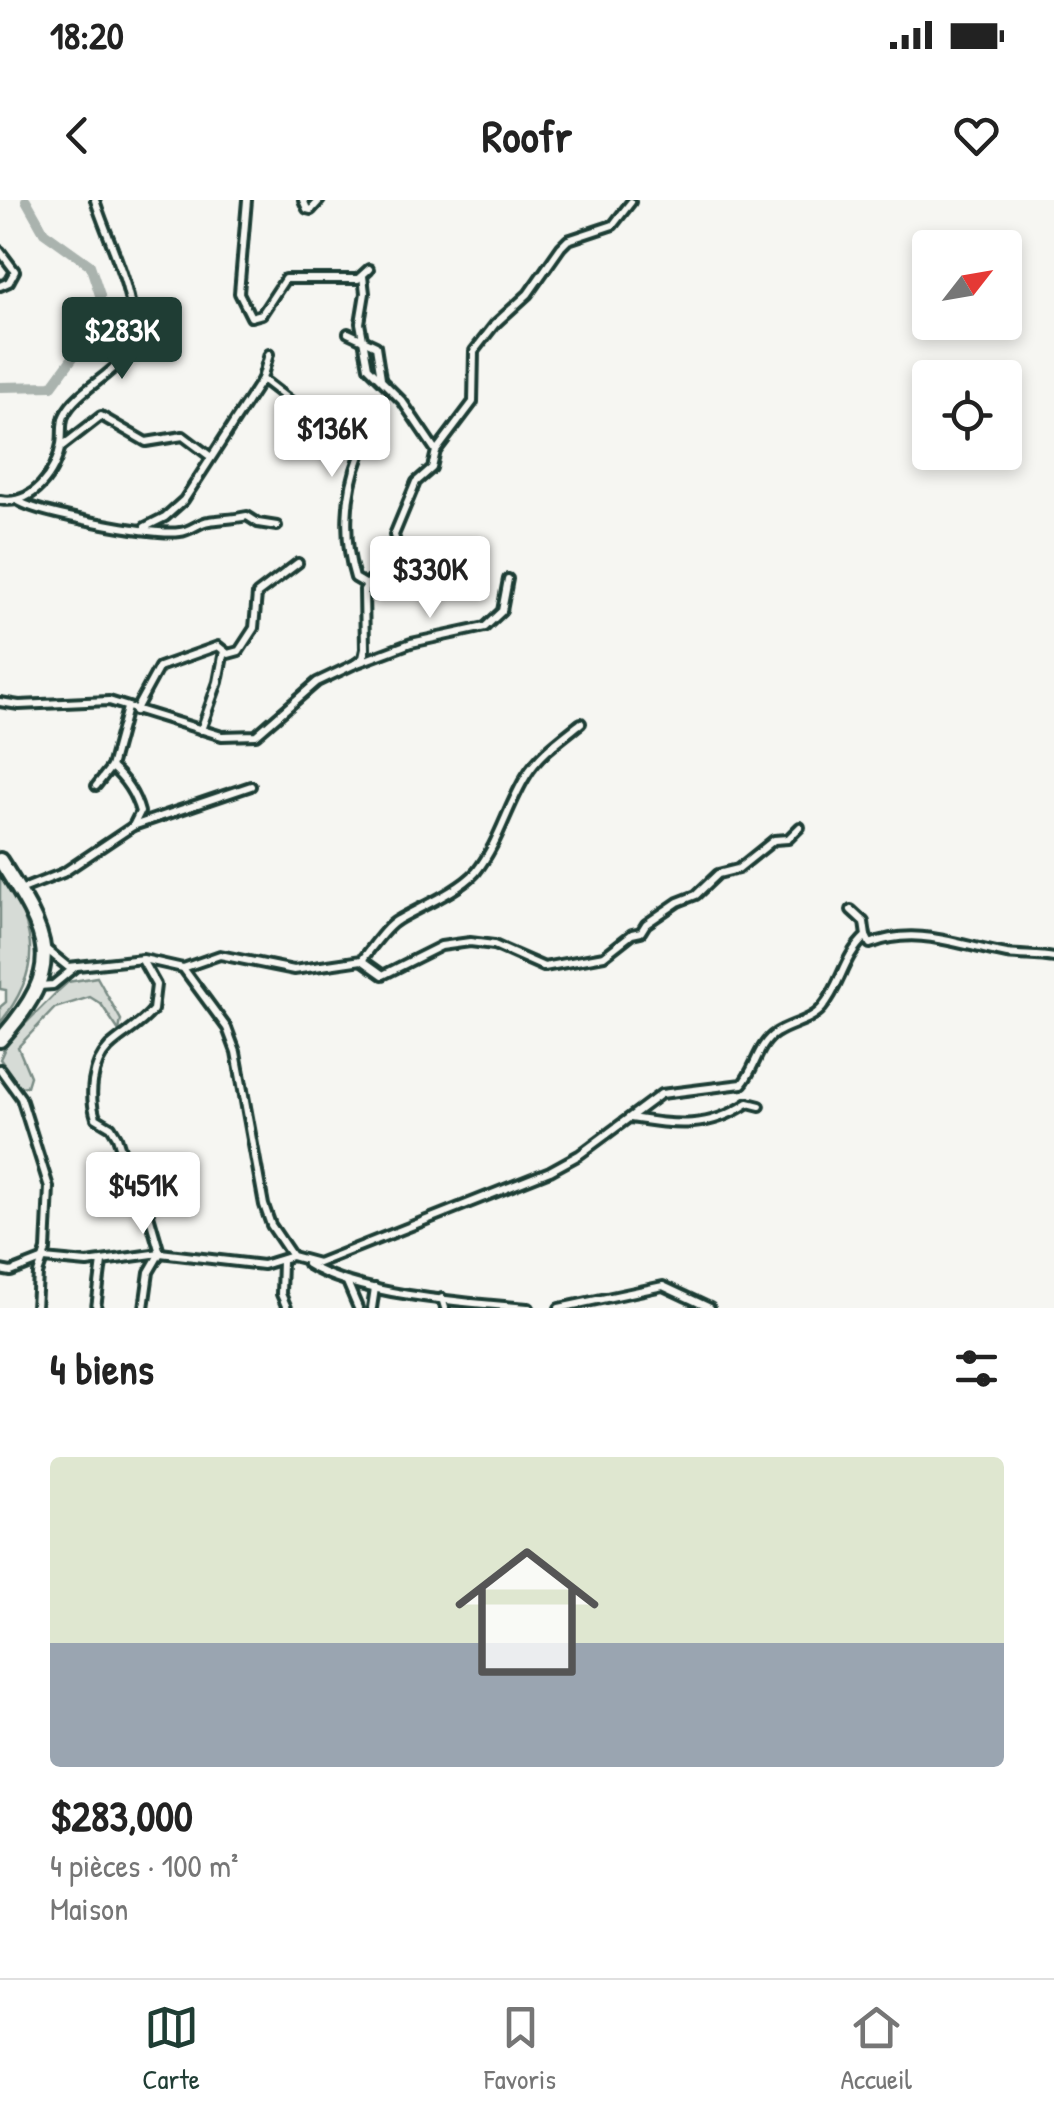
<!DOCTYPE html>
<html lang="fr">
<meta charset="utf-8">
<style>
body{margin:0;font-family:"Patrick Hand",sans-serif;background:#f6f6f6;color:#222;height:100vh;display:flex;flex-direction:column;font-size:38px;white-space:nowrap}
*{box-sizing:border-box;margin:0}
p{font-size:32px;color:#767676}
.icon{flex:none;width:55px;height:55px;fill:none;stroke:currentColor;stroke-width:2;stroke-linecap:round;stroke-linejoin:round}
.map{position:relative;height:1108px;overflow:hidden}
.details{display:flex;flex-direction:column;background:#fff;flex:1}
.details>*{flex:none}
.needle{width:65px;rotate:59deg}
.controls{position:absolute;left:912px;top:30px;display:grid;gap:20px}
.controls a{display:grid;place-items:center;width:110px;height:110px;border-radius:10px;background:#fff;box-shadow:0 5px 15px #0003;font-size:50px}
.price{position:absolute;translate:-50% -85px;padding:0 22px;border-radius:10px;background:#fff;color:#222;font-size:32px;line-height:65px;filter:drop-shadow(0 2px 5px #0008)}
.price::after{content:'';position:absolute;left:50%;top:60px;width:30px;height:22px;margin-left:-15px;background:inherit;clip-path:polygon(0 0,100% 0,50% 100%)}
.price.current{background:#1f3d34;color:#fff}
ul{padding:0;list-style:none}
li{display:grid;align-content:center;gap:20px;height:530px;padding:0 50px}
li+li{border-top:2px solid #e0e0e0}
li span{display:grid;place-items:center;height:310px;border-radius:10px;color:#555}
li>.icon{margin-inline-start:auto}
span .icon{width:180px;height:180px;fill:#fffc;stroke-width:1}
li b{font-size:42px}
h2{display:flex;justify-content:space-between;align-items:center;height:120px;padding:0 50px;font-size:42px}
.status{display:flex;justify-content:space-between;align-items:center;height:70px;padding:0 50px;background:#fff;direction:ltr}
.status svg{height:28px;fill:currentColor}
header{display:flex;justify-content:space-between;align-items:center;height:130px;padding:0 50px;background:#fff;font-size:45px;font-weight:800}
.tabs{display:flex;justify-content:space-around;align-items:center;height:140px;border-top:2px solid #e0e0e0;background:#fff;font-size:28px;color:#767676}
.tabs a{display:grid;justify-items:center;gap:5px}
.tabs .current{color:#1f3d34}
.map>svg:first-child{display:block}
.green{fill:#d6dbd6;stroke:#7a8c85;stroke-width:2.5}
.lines{fill:none;stroke-linecap:round;stroke-linejoin:round}
.river{stroke:#aab3ae;stroke-width:10}
.minor-casing{stroke:#1f3d34;stroke-width:14}
.trunk-casing{stroke:#1f3d34;stroke-width:20}
.minor{stroke:#f6f6f2;stroke-width:6}
.trunk{stroke:#f6f6f2;stroke-width:12}
</style>
<div class="status"><b>18:20</b><svg viewBox="0 0 49 12"><path d="M0 12V9h3v3zM5 12V6h3v6zM10 12V3h3v9zM15 12V0h3v12zM26 1h20v11H26zM47 4h2v5h-2z"/></svg></div>
<header><svg class="icon" aria-label="back" viewBox="0 0 24 24"><path d="M15 5l-7 7 7 7"/></svg>Roofr<svg class="icon" aria-label="heart" viewBox="0 0 24 24"><path d="M12 20l-8-8c-3-5 5-10 8-4 3-6 11-1 8 4z"/></svg></header>
<div class="map">
<svg width="1054" height="1108" viewBox="0 0 1054 1108">
<rect width="100%" height="100%" fill="#f6f6f2"/>
<filter id="ink" filterUnits="userSpaceOnUse"><feTurbulence type="fractalNoise" baseFrequency=".01" numOctaves="2"/><feDisplacementMap in="SourceGraphic" scale="20" xChannelSelector="R" yChannelSelector="G"/><feConvolveMatrix kernelMatrix="1 2 1 2 8 2 1 2 1" color-interpolation-filters="sRGB"/></filter>
<g filter="url(#ink)">
<g class="green">
<path d="M 5,677 C 37,734 42,770 0,823 L 0,807 L 6,802 L 6,790 L 0,789 L 0,679 Z"/>
<polygon points="97,777 121,820 119,831 101,804 90,797 55,808 18,847 30,876 27,886 20,887 0,859 8,841 58,791 68,782"/>
</g>
<g class="lines">
<polyline class="river" points="0,187 52,186 101,119 100,95 90,65 44,32 26,0"/>
<g class="minor-casing">
<g id="minor">
<polyline points="247,0 239,93 251,117 262,114 285,79 358,79 369,69"/>
<polyline points="303,0 307,9 311,10 320,0"/>
<polyline points="0,51 15,71 9,82 0,86"/>
<polyline points="363,76 365,93 360,123 368,167 402,201 436,251"/>
<polyline points="348,133 376,146 381,178"/>
<path d="M 262,179 L 360,255 C 345,294 343,338 355,378 L 367,385"/>
<polyline points="61,247 101,216 146,242 183,236 211,257"/>
<path d="M 0,300 C 33,306 56,273 61,244 C 63,234 60,222 65,214 C 80,184 133,169 133,133 C 134,87 109,44 95,0"/>
<path d="M 20,302 C 41,314 156,336 180,332 C 191,331 199,322 209,321 C 222,319 234,319 247,316 L 258,323 L 277,326"/>
<polyline points="145,327 165,317 184,300 262,179 269,154"/>
<polyline points="355,464 363,458 365,449 364,390 396,343 394,335 416,282 432,268 436,251 473,202 474,151 495,124 528,94 561,47 568,40 613,25 631,2"/>
<polyline points="0,502 19,505 109,501 222,536 256,535 317,482 355,464 411,443 485,427 502,411 508,379"/>
<polyline points="135,511 159,467 218,446 228,454 239,451 254,428 257,394 298,363"/>
<polyline points="201,530 218,482 224,451"/>
<path d="M 111,567 C 125,579 135,594 140,612 L 133,626"/>
<polyline points="96,586 111,567 127,508"/>
<polyline points="20,690 63,673 133,626 251,586"/>
<path d="M 866,736 L 870,744 C 918,725 960,746 1007,754 C 1023,756 1039,755 1054,758"/>
<path d="M 46,749 L 68,767 L 143,759 L 183,768 L 227,828 L 236,852 L 264,1005 L 271,1025 L 292,1056 L 318,1063 L 550,971 L 579,955 L 661,894 L 742,884 C 755,869 758,844 776,833 C 790,824 811,821 822,808 C 842,784 842,758 866,736 L 864,722 L 851,710"/>
<path d="M 142,760 L 156,785 L 153,810 C 140,826 123,834 109,847 C 91,865 89,897 96,918 L 111,927 L 117,937 L 135,994 L 145,1001 L 160,1053 L 149,1072 L 144,1108"/>
<polyline points="362,760 383,775 441,746 470,742 494,745 544,767 604,756 632,734 641,732 646,724 678,702 696,695 718,674 738,669 774,640 788,639 800,627"/>
<path d="M 183,768 L 220,755 L 294,770 L 362,760 C 372,748 385,727 398,720 C 420,707 459,691 476,672 C 499,643 507,607 526,576 C 539,554 561,539 581,523"/>
<polyline points="39,786 53,785 75,767"/>
<polyline points="0,869 21,898 49,987 46,1050 38,1074 36,1108"/>
<path d="M 630,918 C 676,925 708,930 748,903 L 760,906"/>
<polyline points="282,1061 281,1094 287,1108"/>
<path d="M 307,1064 C 355,1095 470,1103 529,1108"/>
<polyline points="0,1070 11,1072 44,1059 87,1063 160,1053 263,1065 292,1056"/>
<polyline points="347,1082 358,1108"/>
<polyline points="442,1098 445,1108"/>
<polyline points="96,1108 102,1062"/>
<polyline points="372,1108 375,1088"/>
<polyline points="559,1108 663,1086 710,1108"/>
</g>
</g>
<g class="trunk-casing">
<path id="trunk" d="M 0,660 C 49,737 67,765 0,840"/>
</g>
<use href="#minor" class="minor"/>
<use href="#trunk" class="trunk"/>
</g>
</g>
</svg>
<div class="controls">
<a><svg class="needle" viewBox="-14 -14 28 28"><path d="M0-13l5 13h-10z" fill="#e53935"/><path d="M0 13l5-13h-10z" fill="#767676"/></svg></a>
<a><svg class="icon" aria-label="locate" viewBox="0 0 24 24"><circle cx="12" cy="12" r="6"/><path d="M12 2v4M12 18v4M2 12h4M18 12h4"/></svg></a>
</div>
<b class="price current" style="left:122px;top:182px">$283K</b>
<b class="price" style="left:332px;top:280px">$136K</b>
<b class="price" style="left:430px;top:421px">$330K</b>
<b class="price" style="left:143px;top:1037px">$451K</b>
</div>
<section class="details">
<h2>4 biens<svg class="icon" aria-label="filters" viewBox="0 0 24 24"><path d="M4 7h16M4 17h16"/><circle cx="9" cy="7" r="2"/><circle cx="15" cy="17" r="2"/></svg></h2>
<ul>
<li><span style="background:linear-gradient(#dfe7d0 60%,#9aa5b1 0)"><svg class="icon" aria-label="home" viewBox="0 0 24 24"><path d="M3 11l9-7 9 7M6 9v11h12V9"/></svg></span><div><b>$283,000</b><p>4 pièces · 100 m²</p><p>Maison</p></div></li>
</ul>
</section>
<nav class="tabs">
<a class="current"><svg class="icon" aria-label="map" viewBox="0 0 24 24"><path d="M3 6l6-2 6 2 6-2v14l-6 2-6-2-6 2zM9 4v14M15 6v14"/></svg>Carte</a>
<a><svg class="icon" aria-label="saved" viewBox="0 0 24 24"><path d="M7 4h10v16l-5-4-5 4z"/></svg>Favoris</a>
<a><svg class="icon" aria-label="home" viewBox="0 0 24 24"><path d="M3 11l9-7 9 7M6 9v11h12V9"/></svg>Accueil</a>
</nav>
